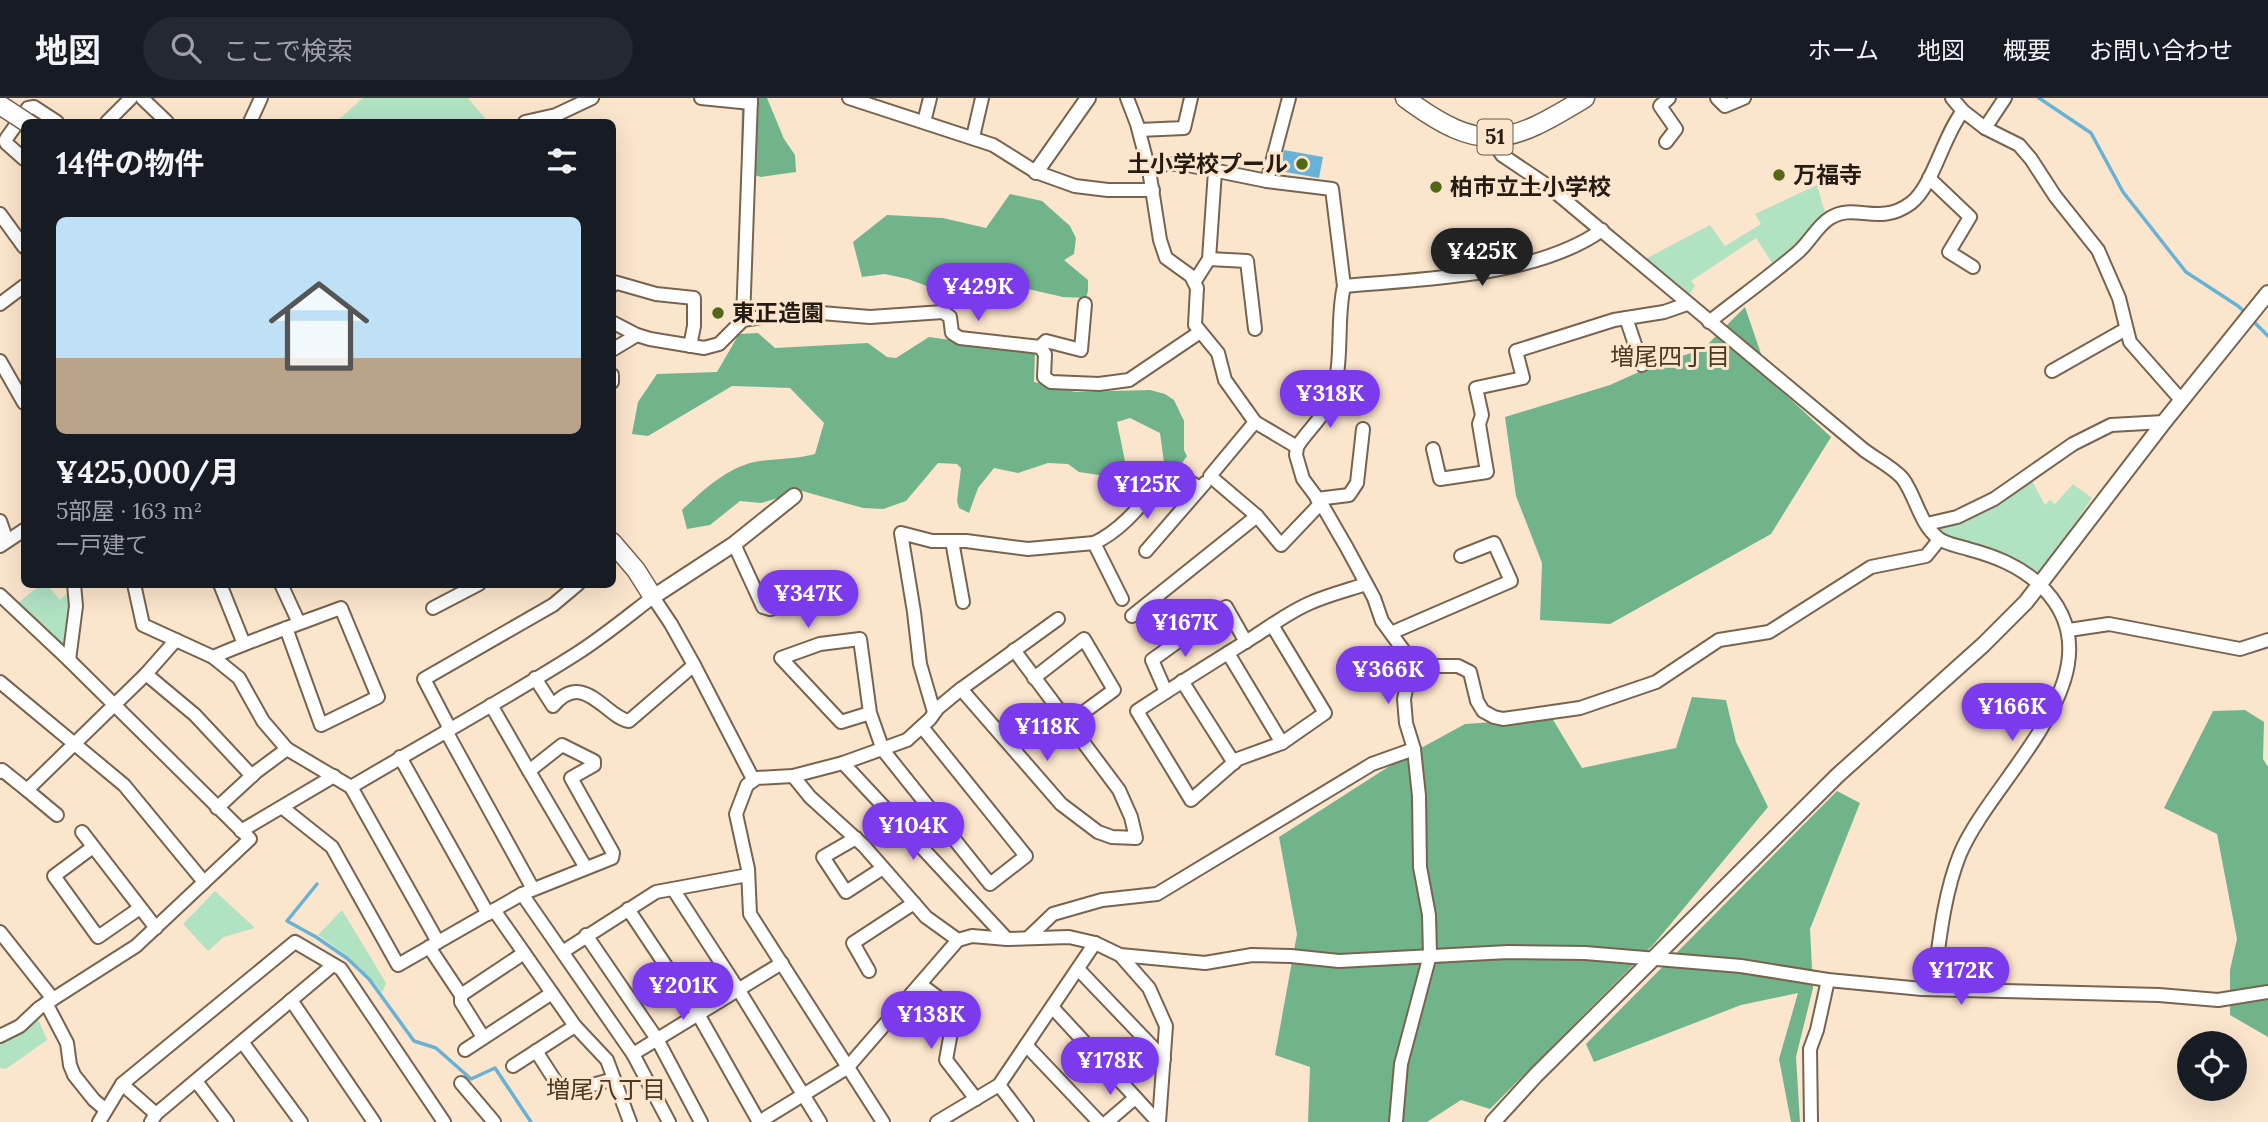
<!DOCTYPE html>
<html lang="ja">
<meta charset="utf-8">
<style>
body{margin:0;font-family:Lora,"Noto Sans JP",serif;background:#242831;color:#f1f3f6;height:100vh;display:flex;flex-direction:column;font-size:26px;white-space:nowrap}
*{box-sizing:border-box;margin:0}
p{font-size:23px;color:#9ea1a6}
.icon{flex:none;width:38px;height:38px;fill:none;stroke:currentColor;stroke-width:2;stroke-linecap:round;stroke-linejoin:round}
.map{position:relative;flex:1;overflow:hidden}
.drawer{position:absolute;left:21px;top:21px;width:595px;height:469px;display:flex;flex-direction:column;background:#171b24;border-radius:10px;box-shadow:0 7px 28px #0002}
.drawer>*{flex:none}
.fabs{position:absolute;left:2177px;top:933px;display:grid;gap:14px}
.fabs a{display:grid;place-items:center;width:70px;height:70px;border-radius:50%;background:#171b24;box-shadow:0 7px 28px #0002;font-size:35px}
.price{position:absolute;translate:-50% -60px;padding:0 16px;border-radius:24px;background:#7c3aed;color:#fff;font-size:23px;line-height:46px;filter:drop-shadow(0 2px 4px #0008)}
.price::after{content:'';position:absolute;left:50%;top:42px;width:21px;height:16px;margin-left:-10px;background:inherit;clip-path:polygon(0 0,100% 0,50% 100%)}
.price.current{background:#222;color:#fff}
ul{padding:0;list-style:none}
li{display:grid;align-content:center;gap:14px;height:371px;padding:0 35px}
li span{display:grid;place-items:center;height:217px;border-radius:10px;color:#555}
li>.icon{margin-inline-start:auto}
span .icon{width:126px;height:126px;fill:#fffc;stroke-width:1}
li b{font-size:30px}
h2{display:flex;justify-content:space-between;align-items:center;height:84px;padding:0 35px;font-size:30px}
header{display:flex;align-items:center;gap:42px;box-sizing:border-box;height:98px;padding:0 35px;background:#171b24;border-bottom:2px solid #363941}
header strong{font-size:33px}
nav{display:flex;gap:38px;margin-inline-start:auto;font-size:24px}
.search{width:490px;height:63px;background:#242831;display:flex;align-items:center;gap:18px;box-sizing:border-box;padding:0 24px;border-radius:38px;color:#9ea1a6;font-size:26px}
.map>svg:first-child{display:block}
.green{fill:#b1e3c3}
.forest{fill:#71b48c}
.water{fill:#67b2d6}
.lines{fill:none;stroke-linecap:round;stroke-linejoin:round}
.stream{stroke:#67b2d6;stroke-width:3.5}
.minor-casing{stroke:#77644f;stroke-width:16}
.tertiary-casing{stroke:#77644f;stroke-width:18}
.primary-casing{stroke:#77644f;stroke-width:21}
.minor{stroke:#fff;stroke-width:12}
.tertiary{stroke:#fff;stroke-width:14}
.primary{stroke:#fff;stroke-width:18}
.rail-casing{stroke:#7b6d5e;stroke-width:6}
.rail{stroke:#fce5cd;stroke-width:3.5;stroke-dasharray:10;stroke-linecap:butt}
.primary-bridge-casing{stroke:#77644f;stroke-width:21;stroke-linecap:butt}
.primary-bridge{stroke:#fff;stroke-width:18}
.poi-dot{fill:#526816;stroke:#fce5cd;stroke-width:2.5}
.labels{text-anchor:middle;stroke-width:6;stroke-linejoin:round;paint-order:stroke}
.shield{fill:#fce5cd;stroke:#65584b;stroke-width:2}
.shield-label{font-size:21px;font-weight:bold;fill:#241c13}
.poi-label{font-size:23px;font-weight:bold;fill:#241c13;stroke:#fce5cd;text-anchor:start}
.neighbourhood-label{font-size:24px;fill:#4a3824;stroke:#fce5cd}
</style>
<header>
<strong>地図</strong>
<div class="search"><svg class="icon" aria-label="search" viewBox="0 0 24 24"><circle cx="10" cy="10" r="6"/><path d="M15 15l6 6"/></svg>ここで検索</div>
<nav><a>ホーム</a><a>地図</a><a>概要</a><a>お問い合わせ</a></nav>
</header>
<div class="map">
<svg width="2268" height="1024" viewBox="0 0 2268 1024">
<rect width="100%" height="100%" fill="#fce5cd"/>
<g class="green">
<polygon points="363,0 468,0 488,24 336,24"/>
<polygon points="1817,87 1825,115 1797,148 1772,165 1756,140 1691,183 1695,188 1688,199 1645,161 1710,127 1725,148 1761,126 1755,116"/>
<polygon points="2032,383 2045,407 2050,402 2055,406 2073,386 2092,400 2038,481 1943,438 1936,429 1961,423"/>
<polygon points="40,487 47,487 60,502 70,493 65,549 19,504"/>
<polygon points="215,793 255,830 224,839 208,853 183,826"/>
<path d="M 342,812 L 386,885 L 382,895 C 364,870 343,854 318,837 Z"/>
<polygon points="37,919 47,942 6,971 0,970 0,944 22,933"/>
</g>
<g class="forest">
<polygon points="742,0 767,0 784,41 795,57 796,74 761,79 741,73"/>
<polygon points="1010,96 1042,103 1070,128 1076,140 1074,156 1064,162 1088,182 1088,193 1086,200 1063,199 989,182 935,191 908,181 885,176 862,179 853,144 887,117 943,120 986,130"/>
<polygon points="1745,209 1770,282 1831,339 1771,436 1610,526 1540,522 1542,465 1516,398 1505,319 1610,287 1652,268 1703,251"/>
<path d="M 758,235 L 775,250 L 868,245 L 887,259 L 896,260 L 929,239 L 1035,254 L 1034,284 L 1076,294 L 1150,292 L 1165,296 L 1174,302 L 1184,323 L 1184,352 L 1187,358 L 1182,365 L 1165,372 L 1160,335 L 1130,320 L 1117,324 L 1128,378 L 1119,380 L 1079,374 L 1068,366 L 1048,365 L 1018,375 L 994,370 L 978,390 L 969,415 L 959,410 L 957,403 L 961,370 L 957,366 L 938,365 L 906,403 L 883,411 L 863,410 L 802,393 L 761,405 L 740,403 L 710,427 L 687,431 L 682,412 C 701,394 723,373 750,365 C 770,360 794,362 815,356 L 824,325 L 790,290 L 732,288 L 648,338 L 632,336 L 638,304 L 657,276 L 717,274 L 739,236 Z"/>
<polygon points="1692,599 1726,602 1736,644 1768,709 1654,846 1490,1011 1461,1002 1427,1024 1308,1024 1310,969 1275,957 1297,836 1279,739 1399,662 1465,626 1552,620 1582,670 1676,650"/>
<polygon points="2245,612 2264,624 2263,661 2268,669 2268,939 2230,917 2230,872 2237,841 2217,736 2164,710 2213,613"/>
<polygon points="1837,693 1860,705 1810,831 1813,890 1796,959 1800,1024 1791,1024 1779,961 1798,895 1741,907 1594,964 1586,946"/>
</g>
<polygon class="water" points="1284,52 1323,59 1319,80 1280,73"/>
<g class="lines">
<g class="stream">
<polyline points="2039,0 2091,35 2123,94 2186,174 2238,208 2247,216"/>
<polyline points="2252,222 2268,238"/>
<polyline points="317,786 287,823 316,839 348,861 369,881 414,943 436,950 471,981 495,970 531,1024"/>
</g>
<g class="minor-casing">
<g id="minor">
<polyline points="142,0 167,24"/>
<polyline points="701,0 751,5"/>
<polyline points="849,0 993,47 1036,74 1075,88 1108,92 1153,92"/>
<path d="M 1127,0 L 1137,26 L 1149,72 L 1160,142 L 1166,160 L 1191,178 L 1197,190 L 1195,227 L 1218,255 L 1225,282 L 1255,324 L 1297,349 C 1306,334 1320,323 1327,308 C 1346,272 1335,226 1344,188 L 1332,91 L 1267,83 L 1289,0"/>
<polyline points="1717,0 1725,8 1744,0"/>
<polyline points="1952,0 1963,13 1985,30 2019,47 2031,61 2055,98 2098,152 2119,200 2130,244 2182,303"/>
<polyline points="107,24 131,0"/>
<polyline points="250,24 261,0"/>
<polyline points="525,24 556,17 592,0"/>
<polyline points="924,24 930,0"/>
<polyline points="1985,30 2005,0"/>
<polyline points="1139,32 1184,30 1191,0"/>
<polyline points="973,39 982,0"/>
<path d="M 1490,39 L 1502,57 L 1548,88 L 1864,352 C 1876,361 1894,370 1903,381 C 1916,399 1920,426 1938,440 C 1945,446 1959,448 1968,451 C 1994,458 2018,467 2039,486 C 2129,571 1993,677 1960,756 C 1943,798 1939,847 1933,891"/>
<polyline points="1666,44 1676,31 1660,8 1669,0"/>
<polyline points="24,61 6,45 6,41 28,10 34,9 57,24"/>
<polyline points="1149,72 1166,66 1183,66 1267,83"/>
<polyline points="1929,80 1970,119 1949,154 1973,169"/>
<polyline points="0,116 24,149"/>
<polyline points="1209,161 1247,163 1255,231"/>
<polyline points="1195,183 1209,161 1215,73"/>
<polyline points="612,188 614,184 656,196 694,200 694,228 690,248"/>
<path d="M 1344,188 C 1422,181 1536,179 1602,132"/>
<polyline points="0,206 24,188"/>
<polyline points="1626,220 1642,267"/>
<polyline points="743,222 751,0"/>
<polyline points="612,224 637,237 650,241 704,250 719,246 743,222 769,218 821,215 870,219 943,214 950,219 952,235 960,240 1040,249 1045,256 1044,279 1051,284 1099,286 1129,282 1200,234"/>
<path d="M 1709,224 C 1738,201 1769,179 1797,155 C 1809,145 1817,128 1830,120 C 1855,104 1879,129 1911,105 C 1933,88 1943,38 1963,13"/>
<polyline points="1040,249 1046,243 1081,252 1085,206"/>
<polyline points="612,252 637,237"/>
<polyline points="0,263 24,305"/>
<polyline points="2052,273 2126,231"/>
<polyline points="612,277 612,284"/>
<polyline points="1255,324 1210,378 1257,418 1281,447 1321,405"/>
<polyline points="1297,349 1296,357 1303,381 1321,405 1347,450 1374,500 1382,523 1412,564 1435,568 1458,568 1470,574 1477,603 1483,613 1494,619 1503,621 1580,610 1656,584 1719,542 1769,534 1871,469 1926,458 1939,442"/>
<polyline points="1433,351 1440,381 1487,374 1479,326 1482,317 1476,290 1523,280 1516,253 1614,222 1664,214 1687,206"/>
<polyline points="1317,401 1349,397 1357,385 1363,331"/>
<polyline points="0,423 7,443"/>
<polyline points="1927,426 1957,419 1994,401 2073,346 2111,327 2164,324"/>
<polyline points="952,443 963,504"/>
<path d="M 1094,445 C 1125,431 1146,400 1169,374 L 1174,374 L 1200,390"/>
<polyline points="734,446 763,509 770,511 806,500"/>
<polyline points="0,448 24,432"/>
<polyline points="1146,453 1205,385"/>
<polyline points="134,486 143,527 213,559 239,580 263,623 287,651"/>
<polyline points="220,486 244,546"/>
<polyline points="281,486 299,525"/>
<polyline points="0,497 69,562 250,741 136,848 39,910 20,928 0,938"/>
<polyline points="433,510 479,486"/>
<polyline points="1132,518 1257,418"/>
<path d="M 1272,527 L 1325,615 L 1282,645 L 1238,661 L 1191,702 L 1137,613 C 1176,587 1215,563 1255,538 C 1272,527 1291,513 1310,505 C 1328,497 1348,492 1366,486"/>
<polyline points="2069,532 2109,526 2240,551 2268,542"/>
<polyline points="1391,535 1511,483 1494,445 1461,458"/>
<polyline points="1228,555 1282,645"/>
<path d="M 213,559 C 255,541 298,526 341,510 L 378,599 L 321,627 L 286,530"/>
<polyline points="69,562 76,508 74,486"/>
<polyline points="694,567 753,681"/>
<polyline points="146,576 195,617 252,678"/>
<polyline points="1034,580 1084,541 1114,592 1069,625"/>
<polyline points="1182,583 1234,665"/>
<polyline points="0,584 124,687 204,784"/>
<polyline points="961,591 1061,706 1098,734 1112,739 1136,740 1131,719 1119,692 1014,552"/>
<polyline points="1166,594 1152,562 1226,509 1246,544"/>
<polyline points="934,614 920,566 914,514 901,435 932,443 966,443 1028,451 1094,445 1122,501"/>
<polyline points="870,615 841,624 781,560 820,546 860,541 870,615 883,652 990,786 1026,758 922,629"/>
<polyline points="450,631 424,581 553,507 578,486"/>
<polyline points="446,633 533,791"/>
<polyline points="400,659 488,816"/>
<polyline points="843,665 1007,841"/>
<polyline points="529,673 586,770"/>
<polyline points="0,674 2,672 27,692 146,576 176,542"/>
<polyline points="793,678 810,699 864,748 926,819 958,842"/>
<polyline points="351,689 438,844"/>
<polyline points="27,692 57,717"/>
<path d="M 217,710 L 256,674 L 287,651 L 351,689 C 425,645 502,603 576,556 C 603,539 628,518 653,499 L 671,526 L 694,567 L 629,623 C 605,619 584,571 553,608 L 535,580"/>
<polyline points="283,710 332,749 398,867 522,796 612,760 613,755 571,680 594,667 594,663 562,647 529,673 491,607"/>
<polyline points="241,733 334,678"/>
<polyline points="82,734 156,830"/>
<polyline points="856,740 823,759 846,794 883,770"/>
<polyline points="93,749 54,778 98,839 140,810"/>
<polyline points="673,791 738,891 820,1024"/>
<polyline points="522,796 633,956 669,1024"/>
<polyline points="628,811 698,916 759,1024"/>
<polyline points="494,812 575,928 607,962 630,1024"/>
<polyline points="0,834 53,901"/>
<polyline points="586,837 657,941 701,1024"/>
<polyline points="1029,839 1053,816 1102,802 1157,796 1372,666 1414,651"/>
<polyline points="429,849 461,897 461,904 483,939"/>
<polyline points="564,853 656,794 748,777"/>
<polyline points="1120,857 1149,890 1166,928 1159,1024"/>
<polyline points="1078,871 1164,961"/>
<polyline points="869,873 853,845 914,805"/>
<polyline points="920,886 955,912 946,962 976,1001"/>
<polyline points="461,897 524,855"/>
<polyline points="291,902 374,1024"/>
<polyline points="46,905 67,945 70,967 74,977 94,1002 106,1012"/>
<polyline points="1052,909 1158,1024"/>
<polyline points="243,945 301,1024"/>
<polyline points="1026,947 1099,1024"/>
<polyline points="465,952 552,895"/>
<polyline points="536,953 563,995 614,981"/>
<polyline points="633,956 782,865"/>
<polyline points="513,968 575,928"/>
<polyline points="196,983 227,1024"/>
<polyline points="461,985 494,1024"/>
<polyline points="122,986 156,1016"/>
<polyline points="999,987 1027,1024"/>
<polyline points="99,1024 122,986 295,844 341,871 444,1024"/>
<polyline points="151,1024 156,1016 333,867"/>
<polyline points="759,1024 847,970 958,842 972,838 1007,841 1069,839 1095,845 1120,857 1205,865 1252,857 1291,858 1339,863 1508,854 1585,855 1741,868 1828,882 1922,891 2159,897 2218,902 2268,894"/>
<polyline points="883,1024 750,816 748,771 736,716 747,687 757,680 793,678 843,665 907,642 930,621 938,610 961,591 1058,521"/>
<polyline points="937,1024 999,987 1095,845"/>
<polyline points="1107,1024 1135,1000"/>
<polyline points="1396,1024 1401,966 1430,857 1429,817 1420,769 1419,698 1414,651 1406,625 1404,601 1412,564"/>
<polyline points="1811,1024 1810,951 1817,932 1828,882"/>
</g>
</g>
<g class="tertiary-casing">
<g id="tertiary">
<polyline points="1036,74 1088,0"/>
<polyline points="653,499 734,446 794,398"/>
<polyline points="1493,1024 1536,977 1838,677 1983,547 2026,504 2164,324 2268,195"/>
</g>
</g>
<g class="primary-casing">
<g id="primary">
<path d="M 1405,0 C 1482,57 1508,47 1585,0"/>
<polyline points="612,444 636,472 653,499"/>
</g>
</g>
<use href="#minor" class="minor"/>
<use href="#tertiary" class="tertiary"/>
<use href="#primary" class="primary"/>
<g class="rail-casing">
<polyline id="rail" points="0,4 2,0"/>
</g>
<use href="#rail" class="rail"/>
<g class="primary-bridge-casing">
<polyline id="primary-bridge" points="0,7 26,24"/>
</g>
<use href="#primary-bridge" class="primary-bridge"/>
</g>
<g class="poi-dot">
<circle cx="1302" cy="66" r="7"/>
<circle cx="1779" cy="77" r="7"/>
<circle cx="1436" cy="89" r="7"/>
<circle cx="718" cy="215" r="7"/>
</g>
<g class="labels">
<rect class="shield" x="1477.5" y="21.5" width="35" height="35" rx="5"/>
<g class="shield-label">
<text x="1495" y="46">51</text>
</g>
<g class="poi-label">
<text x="1288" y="74" text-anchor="end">土小学校プール</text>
<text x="1793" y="85">万福寺</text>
<text x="1450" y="97">柏市立土小学校</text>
<text x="732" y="223">東正造園</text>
</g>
<g class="neighbourhood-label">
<text x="1670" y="267">増尾四丁目</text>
<text x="606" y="1000">増尾八丁目</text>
</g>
</g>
</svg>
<div class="fabs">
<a><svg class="icon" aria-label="locate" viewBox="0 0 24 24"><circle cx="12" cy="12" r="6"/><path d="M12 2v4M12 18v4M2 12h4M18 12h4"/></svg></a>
</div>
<b class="price current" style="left:1482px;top:190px">¥425K</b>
<b class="price" style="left:978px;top:225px">¥429K</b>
<b class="price" style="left:1330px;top:332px">¥318K</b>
<b class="price" style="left:1147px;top:423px">¥125K</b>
<b class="price" style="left:808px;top:532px">¥347K</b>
<b class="price" style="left:1185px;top:561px">¥167K</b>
<b class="price" style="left:1388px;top:608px">¥366K</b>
<b class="price" style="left:2012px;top:645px">¥166K</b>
<b class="price" style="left:1047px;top:665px">¥118K</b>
<b class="price" style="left:913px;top:764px">¥104K</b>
<b class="price" style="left:1961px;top:909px">¥172K</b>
<b class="price" style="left:683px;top:924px">¥201K</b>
<b class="price" style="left:931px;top:953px">¥138K</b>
<b class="price" style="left:1110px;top:999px">¥178K</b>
<section class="drawer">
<h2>14件の物件<svg class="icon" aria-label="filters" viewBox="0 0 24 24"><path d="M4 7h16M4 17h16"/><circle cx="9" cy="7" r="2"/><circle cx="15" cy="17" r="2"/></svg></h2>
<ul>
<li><span style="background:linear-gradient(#bfe0f5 65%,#b9a48a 0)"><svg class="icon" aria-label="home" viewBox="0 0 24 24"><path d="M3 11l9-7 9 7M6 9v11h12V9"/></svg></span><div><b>¥425,000/月</b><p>5部屋 · 163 m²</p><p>一戸建て</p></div></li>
</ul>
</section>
</div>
